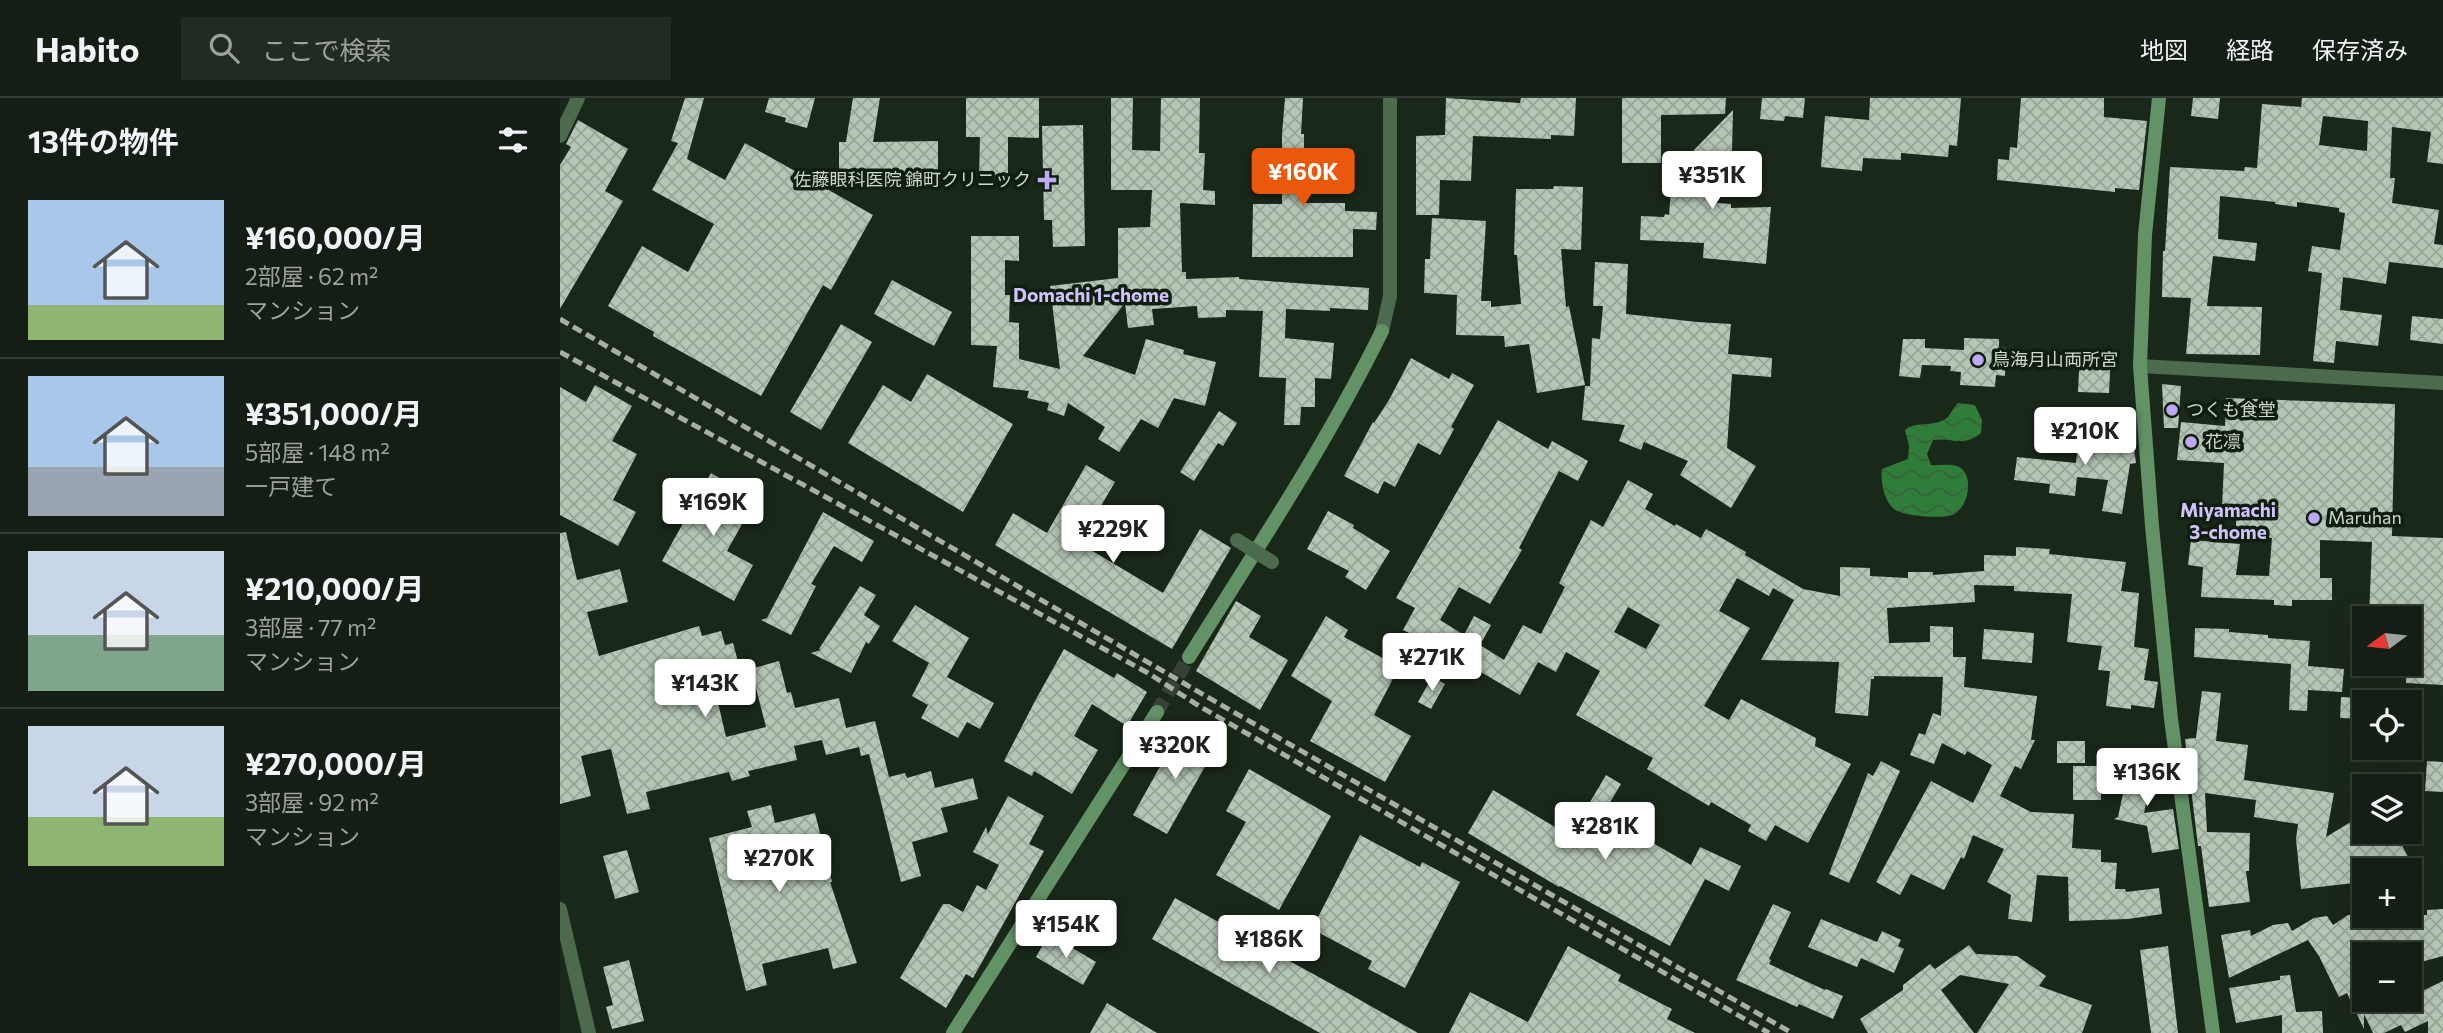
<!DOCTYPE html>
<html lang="ja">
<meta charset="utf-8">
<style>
body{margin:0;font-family:Commissioner,"Noto Sans JP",sans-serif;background:#212b22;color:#f1f3f6;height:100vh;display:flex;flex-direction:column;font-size:26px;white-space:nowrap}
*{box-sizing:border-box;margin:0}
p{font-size:23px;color:#9da2a0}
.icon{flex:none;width:38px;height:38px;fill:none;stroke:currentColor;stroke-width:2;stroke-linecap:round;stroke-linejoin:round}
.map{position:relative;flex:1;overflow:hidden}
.details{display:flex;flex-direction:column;background:#141e14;width:560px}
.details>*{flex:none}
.needle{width:46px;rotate:255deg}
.fabs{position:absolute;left:1792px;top:508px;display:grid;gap:14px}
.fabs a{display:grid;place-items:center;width:70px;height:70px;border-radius:0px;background:#141e14;box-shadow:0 7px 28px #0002,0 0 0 2px #333c34;font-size:35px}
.price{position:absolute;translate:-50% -60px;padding:0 16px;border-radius:7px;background:#fff;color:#222;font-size:23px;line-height:46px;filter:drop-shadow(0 2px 4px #0008)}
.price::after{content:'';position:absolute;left:50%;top:42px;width:21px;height:16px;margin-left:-10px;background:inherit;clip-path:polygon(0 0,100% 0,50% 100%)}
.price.active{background:#ea580c;color:#fff}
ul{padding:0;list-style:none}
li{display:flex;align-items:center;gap:21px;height:175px;padding:0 28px}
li+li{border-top:2px solid #333c34}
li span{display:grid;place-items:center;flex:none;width:196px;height:140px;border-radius:0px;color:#555}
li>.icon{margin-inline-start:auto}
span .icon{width:84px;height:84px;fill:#fffc;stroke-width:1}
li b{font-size:30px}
h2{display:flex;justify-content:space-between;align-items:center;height:84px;padding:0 28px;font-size:30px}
header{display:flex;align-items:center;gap:42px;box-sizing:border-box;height:98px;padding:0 35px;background:#141e14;border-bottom:2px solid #333c34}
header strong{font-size:33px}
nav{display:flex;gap:38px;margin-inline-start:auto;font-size:24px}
.search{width:490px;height:63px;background:#212b22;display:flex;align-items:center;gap:18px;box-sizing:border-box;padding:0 24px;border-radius:0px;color:#9da2a0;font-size:26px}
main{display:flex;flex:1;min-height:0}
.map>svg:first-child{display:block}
.water{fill:url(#water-waves)}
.building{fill:url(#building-cross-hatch);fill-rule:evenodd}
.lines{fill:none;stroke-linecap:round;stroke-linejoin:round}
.secondary-tunnel{stroke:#354235;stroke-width:14;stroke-dasharray:14 7;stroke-linecap:butt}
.street{stroke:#4c6a4e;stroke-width:14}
.secondary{stroke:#629265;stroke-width:14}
.rail{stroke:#a5afa5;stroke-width:5;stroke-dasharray:10 5;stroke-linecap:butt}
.street-bridge{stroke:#4c6a4e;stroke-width:14}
.poi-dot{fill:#bda9f5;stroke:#101e11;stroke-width:2.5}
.labels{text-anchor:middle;stroke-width:7;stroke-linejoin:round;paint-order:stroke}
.poi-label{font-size:18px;fill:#cfd8cf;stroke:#101e11;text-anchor:start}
.neighbourhood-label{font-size:19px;font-weight:bold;fill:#d0c2fb;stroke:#101e11}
</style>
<header>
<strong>Habito</strong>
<div class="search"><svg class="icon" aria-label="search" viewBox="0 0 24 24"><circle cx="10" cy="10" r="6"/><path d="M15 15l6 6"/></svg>ここで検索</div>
<nav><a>地図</a><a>経路</a><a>保存済み</a></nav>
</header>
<main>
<section class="details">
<h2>13件の物件<svg class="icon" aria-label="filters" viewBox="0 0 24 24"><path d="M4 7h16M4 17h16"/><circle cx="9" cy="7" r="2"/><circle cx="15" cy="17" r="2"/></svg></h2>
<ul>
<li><span style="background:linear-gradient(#a9c7e8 75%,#8fb573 0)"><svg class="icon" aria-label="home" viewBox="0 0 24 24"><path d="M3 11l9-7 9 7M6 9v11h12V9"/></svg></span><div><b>¥160,000/月</b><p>2部屋 · 62 m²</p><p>マンション</p></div></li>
<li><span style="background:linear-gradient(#a9c7e8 65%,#9aa5b1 0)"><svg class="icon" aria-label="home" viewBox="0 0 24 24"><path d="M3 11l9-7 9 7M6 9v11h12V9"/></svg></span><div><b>¥351,000/月</b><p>5部屋 · 148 m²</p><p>一戸建て</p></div></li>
<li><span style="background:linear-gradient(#c9d6e8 60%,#7fa58c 0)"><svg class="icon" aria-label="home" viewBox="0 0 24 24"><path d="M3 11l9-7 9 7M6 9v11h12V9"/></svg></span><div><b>¥210,000/月</b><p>3部屋 · 77 m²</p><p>マンション</p></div></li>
<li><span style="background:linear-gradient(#c9d6e8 65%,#8fb573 0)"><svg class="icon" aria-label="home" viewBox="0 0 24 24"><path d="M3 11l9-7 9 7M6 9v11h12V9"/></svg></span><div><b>¥270,000/月</b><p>3部屋 · 92 m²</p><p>マンション</p></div></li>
</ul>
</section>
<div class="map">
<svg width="1883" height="935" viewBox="0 0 1883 935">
<defs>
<pattern id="water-waves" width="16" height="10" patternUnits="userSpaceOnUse" patternTransform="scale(1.75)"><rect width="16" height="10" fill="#307d39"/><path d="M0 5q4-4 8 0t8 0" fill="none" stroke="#36623b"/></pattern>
<pattern id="building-cross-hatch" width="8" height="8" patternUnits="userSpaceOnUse" patternTransform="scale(1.75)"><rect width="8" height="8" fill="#b5c6b5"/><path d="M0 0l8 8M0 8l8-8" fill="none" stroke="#97a597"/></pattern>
</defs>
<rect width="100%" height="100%" fill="#1a281a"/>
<path class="water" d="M 1398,305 L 1415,307 L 1422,322 L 1421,335 C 1402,350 1393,339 1373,342 L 1367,356 L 1371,367 C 1380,368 1394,364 1402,371 C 1414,382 1407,412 1392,417 C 1381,421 1343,418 1334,411 C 1324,403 1320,382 1322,371 L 1348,361 L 1349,348 L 1345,332 C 1357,322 1376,330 1388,319 C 1391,315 1394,309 1398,305 Z"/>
<g class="building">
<polygon points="125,0 144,0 127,61 165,82 185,45 313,117 271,192 263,187 201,298 93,238 94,234 48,208 82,148 128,174 154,126 92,92 118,45 111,43"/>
<polygon points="209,0 255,0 247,30 225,24 226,20 205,14"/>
<polygon points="293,0 320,0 313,44 378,43 378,84 279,84 279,44 286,44"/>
<polygon points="406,0 479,0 479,40 448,39 448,80 419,80 420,39 406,39"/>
<polygon points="551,0 573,0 572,52 600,53 601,0 640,0 639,55 645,55 643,92 655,93 655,107 620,105 622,174 626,174 626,181 679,179 679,181 809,190 808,212 770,210 770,213 726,211 725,240 774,245 771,281 755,280 755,309 741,309 740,327 724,327 726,280 699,279 703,213 666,212 666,219 638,220 637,208 592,211 594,227 568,230 565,205 523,258 575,277 586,241 624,252 623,256 656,264 645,308 614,300 598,330 581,321 559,354 538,341 545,329 508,305 504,318 487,312 489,305 467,300 469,293 433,289 437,248 411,247 411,138 459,138 459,163 445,162 445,197 450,197 449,224 459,225 459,261 500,271 490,188 558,180 558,130 590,129 592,92 551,92"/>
<polygon points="725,0 743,0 741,36 744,36 744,105 785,105 785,113 817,114 816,132 793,131 793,159 692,159 693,106 722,106 722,36"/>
<polygon points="886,0 960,5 961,0 1016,0 1014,38 991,37 991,41 913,38 911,83 880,82 879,117 856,117 856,38 885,37"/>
<polygon points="1062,0 1166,0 1165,16 1101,17 1101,65 1062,65"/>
<polygon points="1202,0 1245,0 1243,20 1225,18 1224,23 1200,21"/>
<polygon points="1310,0 1401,0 1397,48 1389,47 1388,59 1341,55 1341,62 1303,60 1302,73 1261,69 1265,18 1309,22"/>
<polygon points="1461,0 1544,0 1544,19 1587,23 1579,92 1555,90 1555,94 1437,82 1438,61 1449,62 1450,49 1457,50"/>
<polygon points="1633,0 1660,0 1658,21 1631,18"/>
<path d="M 1742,0 L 1883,0 L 1883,66 L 1867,64 L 1871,34 L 1832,29 L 1830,80 L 1835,80 L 1832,105 L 1879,112 L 1874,146 L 1883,147 L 1883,170 L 1829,164 L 1826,186 L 1783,179 L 1780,212 L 1822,217 L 1818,248 L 1776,243 L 1774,265 L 1753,263 L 1762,175 L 1748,173 L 1752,148 L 1780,152 L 1785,115 L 1779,114 L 1779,110 L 1737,104 L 1737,109 L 1715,106 L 1715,104 L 1660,98 L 1658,141 L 1697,145 L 1695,163 L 1653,158 L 1647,208 L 1702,209 L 1700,257 L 1626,256 L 1631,200 L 1602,199 L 1603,153 L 1605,153 L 1610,69 L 1684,73 L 1685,69 L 1697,70 L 1702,6 L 1741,9 ZM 1763,18 L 1808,23 L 1807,53 L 1759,47 Z"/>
<polygon points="1173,12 1172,53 1161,53 1157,105 1171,106 1171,110 1211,109 1206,166 1143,160 1144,145 1080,142 1081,118 1104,119 1105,116 1109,117 1111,92 1130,94 1134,52"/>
<polygon points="18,22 68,51 45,93 63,103 0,211 0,67 11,49 6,46"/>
<polygon points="523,27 525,148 493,149 492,122 484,122 482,28"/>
<polygon points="994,88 1023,89 1021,152 1001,151 1006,209 1009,208 1025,287 977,295 969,246 945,249 944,238 896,237 897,197 864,195 865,161 870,161 872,120 926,123 921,203 931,203 931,209 961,206 957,157 954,157 956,91 993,91"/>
<polygon points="1035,164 1068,166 1066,216 1137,224 1171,226 1168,256 1212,260 1211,279 1172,276 1167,350 1196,368 1171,410 1120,377 1128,363 1084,344 1081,352 1059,343 1065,327 1022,322 1025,288 1030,288 1032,240 1040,241 1043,208 1033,208"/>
<polygon points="332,182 392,214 374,248 314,216"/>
<polygon points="1852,218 1883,221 1883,246 1850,242"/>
<polygon points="281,226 312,244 261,332 230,314"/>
<polygon points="1404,240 1439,241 1439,249 1446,250 1445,278 1436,277 1435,289 1400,287 1401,274 1390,273 1391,268 1362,267 1360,280 1339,278 1343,241 1365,241 1365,250 1404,252"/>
<polygon points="1520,253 1551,254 1549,295 1518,294"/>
<polygon points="851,260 889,281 892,275 914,287 891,329 894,331 880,357 858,345 835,389 824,383 818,396 784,378 813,324 814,325 829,302"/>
<polygon points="367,276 453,326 403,414 288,345 323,287 351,304"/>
<polygon points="1602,286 1621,288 1618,330 1604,330"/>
<polygon points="35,287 72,308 52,343 77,356 53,402 76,414 58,448 0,417 0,289 26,304"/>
<polygon points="1666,300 1835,306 1832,438 1883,440 1883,587 1846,585 1847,565 1850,565 1850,520 1809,520 1812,444 1760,442 1760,480 1772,480 1772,502 1732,502 1732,508 1714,507 1714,502 1641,499 1643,469 1628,467 1631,442 1680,446 1676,477 1709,478 1712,440 1676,438 1676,411 1662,410 1664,365 1617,362 1621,324 1665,328"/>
<polygon points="659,313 677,325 663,348 658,345 634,383 620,374"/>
<path d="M 938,322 L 988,351 L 992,343 L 1028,363 L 1018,383 L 999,373 L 959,450 L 962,452 L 930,506 L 899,489 L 880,522 L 904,537 L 914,518 L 931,527 L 920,547 L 944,562 L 963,527 L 981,536 L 1005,489 L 999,485 L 1031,422 L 1043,429 L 1068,382 L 1093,396 L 1085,411 L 1115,428 L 1116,426 L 1141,440 L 1146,431 L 1186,454 L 1185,457 L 1243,491 L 1280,498 L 1280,469 L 1310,470 L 1310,478 L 1348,480 L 1348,474 L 1373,474 L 1373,477 L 1424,473 L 1424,457 L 1456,458 L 1456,449 L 1490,451 L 1489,456 L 1566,464 L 1561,493 L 1579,495 L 1574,549 L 1589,551 L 1584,582 L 1598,584 L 1594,610 L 1571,607 L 1571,611 L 1546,608 L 1550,573 L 1538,572 L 1542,548 L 1507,544 L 1512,496 L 1454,493 L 1454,488 L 1414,487 L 1415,504 L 1327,510 L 1329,545 L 1370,544 L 1370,528 L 1393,529 L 1393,559 L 1406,559 L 1404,589 L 1477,598 L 1471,642 L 1475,642 L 1461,671 L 1455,668 L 1440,698 L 1471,714 L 1514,716 L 1512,750 L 1541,752 L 1541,764 L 1557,765 L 1555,791 L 1565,791 L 1566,794 L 1599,790 L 1602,816 L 1568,821 L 1509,823 L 1508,779 L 1477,777 L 1472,824 L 1448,821 L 1451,797 L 1427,784 L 1444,751 L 1413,737 L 1404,761 L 1401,759 L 1384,792 L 1351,776 L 1340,797 L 1316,784 L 1371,683 L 1413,705 L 1432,667 L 1407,653 L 1405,657 L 1382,645 L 1374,666 L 1350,657 L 1359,635 L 1365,637 L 1373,615 L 1381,618 L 1383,579 L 1314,578 L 1314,581 L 1311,581 L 1308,618 L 1275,615 L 1279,564 L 1201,562 L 1234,502 L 1213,490 L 1209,498 L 1177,480 L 1159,513 L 1190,530 L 1144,608 L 1169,622 L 1181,601 L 1256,640 L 1255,648 L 1291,666 L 1248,745 L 1215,727 L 1206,743 L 1188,733 L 1191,727 L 1151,704 L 1149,708 L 1087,671 L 1093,660 L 1016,617 L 1040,573 L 1006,554 L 996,574 L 978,564 L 960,597 L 861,539 L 860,540 L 843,532 L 855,510 L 836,500 ZM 1068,509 L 1100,527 L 1086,551 L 1054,534 Z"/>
<polygon points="1520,322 1544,324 1541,349 1573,344 1576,365 1570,366 1562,416 1542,413 1548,382 1517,379 1515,398 1489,395 1490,386 1454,382 1457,359 1516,365"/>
<polygon points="526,367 555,384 519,445 603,495 640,431 671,450 612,551 435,447 453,415 487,435"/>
<polygon points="151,375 196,401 167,453 193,467 174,503 102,463"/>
<polygon points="768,413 794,427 793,430 830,453 806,492 785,479 789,473 747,451"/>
<polygon points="263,414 314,443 302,464 274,448 251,486 256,488 231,537 201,522 207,520"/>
<polygon points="6,434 17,482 60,471 68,504 27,514 39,558 139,528 142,538 161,533 165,547 173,545 180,571 152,579 166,639 206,629 191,571 219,563 227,595 231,594 235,610 279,600 286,630 315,623 329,679 345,675 347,680 371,673 375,690 413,680 418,701 381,710 388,734 352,744 361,778 341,784 309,656 301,658 299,649 266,657 262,642 234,648 237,662 188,673 190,678 172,683 169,674 86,694 90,711 67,716 51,651 21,658 31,698 0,706 0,435"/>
<polygon points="300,488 316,497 304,517 320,528 309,546 306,544 291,575 251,555 261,552 259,551"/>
<polygon points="676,503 701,518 689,539 728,562 700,612 636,573"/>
<polygon points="355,507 409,540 387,579 434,605 420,631 407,624 398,640 361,620 368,607 352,598 369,565 332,543"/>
<polygon points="766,518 788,532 784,539 839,569 814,617 851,638 825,684 750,643 772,603 731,578"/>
<polygon points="1635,530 1669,531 1669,534 1708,537 1708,540 1750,543 1748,568 1784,571 1782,594 1748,592 1747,613 1729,612 1731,566 1634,559"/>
<polygon points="1424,531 1474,535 1472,565 1422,561"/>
<polygon points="504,551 554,580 557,575 587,594 567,628 532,606 514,638 538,652 512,696 474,673 472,678 444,663 475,603"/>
<polygon points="872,579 885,586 871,611 858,604"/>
<polygon points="1642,593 1661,595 1656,643 1688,647 1684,682 1774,695 1766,739 1804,716 1804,733 1823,733 1828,740 1836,736 1855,772 1802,772 1803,784 1741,791 1736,741 1738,726 1694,719 1696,702 1645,695 1647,734 1690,735 1689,773 1686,773 1690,804 1649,809 1641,748 1638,748 1625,641 1636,640"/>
<polygon points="1781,599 1804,600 1804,621 1780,620"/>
<polygon points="622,629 656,649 607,736 573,717"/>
<rect x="1497" y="643" width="28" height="22"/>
<polygon points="1571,659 1595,664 1584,715 1613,711 1619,751 1592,755 1587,728 1554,721 1558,719"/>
<polygon points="1321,663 1340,673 1289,785 1269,776 1308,675 1313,678"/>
<polygon points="1867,663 1883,664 1883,694 1865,693"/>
<rect x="1513" y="668" width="28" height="34"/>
<polygon points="689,671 771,718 719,812 656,777 686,724 666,713"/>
<polygon points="1046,677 1061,686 1043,716 1131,767 1140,749 1181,768 1169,793 1145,781 1110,848 1000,788 999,789 908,735 933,692 1010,738"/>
<polygon points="448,698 484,718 469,746 484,753 413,880 406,876 386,910 340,880 383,806 389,806 403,814 417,787 426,792 439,767 413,754 426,729 428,736"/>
<polygon points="211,707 215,725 255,715 272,784 270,784 297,865 273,871 268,850 202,866 207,887 186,893 149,740 192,729 187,713"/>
<polygon points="800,737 860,769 862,764 900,784 845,890 808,871 812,863 752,831"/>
<polygon points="67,752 79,794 55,801 43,758"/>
<polygon points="615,800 786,894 858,935 760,935 592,841"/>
<polygon points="1213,806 1231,814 1209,861 1211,862 1209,866 1265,892 1266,891 1283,898 1273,921 1239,906 1237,909 1176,882"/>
<polygon points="1883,811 1883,858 1850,867 1850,856 1804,856 1804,901 1850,901 1850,899 1883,883 1883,935 1868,935 1868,923 1845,934 1841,927 1824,935 1813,935 1804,916 1804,931 1787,895 1779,899 1759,858 1748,842 1669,880 1661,837 1690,832 1691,838 1713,827 1728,825 1732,833 1754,820 1767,818 1773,827 1788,817 1867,817 1867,812"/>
<polygon points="1261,821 1317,844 1322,833 1341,842 1338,848 1344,851 1334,875 1301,860 1297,869 1248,849"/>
<polygon points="489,836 536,864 523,887 476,859"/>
<polygon points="1409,847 1416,856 1457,858 1486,878 1479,888 1532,907 1522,935 1417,935 1449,886 1400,877 1381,892 1414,935 1308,935 1300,921 1343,892 1343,887 1370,866 1375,871"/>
<polygon points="1008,848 1061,877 1058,883 1112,911 1107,921 1135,935 889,935 910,894 968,924"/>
<polygon points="1608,848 1618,935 1591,935 1580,852"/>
<polygon points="69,862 84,923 52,931 46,909 53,907 43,869"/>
<polygon points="1730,877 1736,914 1762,913 1763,935 1722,935 1722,917 1676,925 1669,890 1720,882 1720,878"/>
<polygon points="547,905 597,935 530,935"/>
</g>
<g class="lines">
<polyline class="secondary-tunnel" points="597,614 629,559"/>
<g class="street">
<polyline points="0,38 18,0"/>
<polyline points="822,233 830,198 830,0"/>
<polyline points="1580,268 1883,285"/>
<polyline points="0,811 29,935"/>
</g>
<g class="secondary">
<polyline points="1599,0 1585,137 1580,268 1592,428 1611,621 1653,935"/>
<path d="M 629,559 C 696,452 766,347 822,233"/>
<polyline points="393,935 597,614"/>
</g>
<g class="rail">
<polyline points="0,221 644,597 1232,935"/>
<polyline points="0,254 588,575 639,608 1209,935"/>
</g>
<polyline class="street-bridge" points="677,442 712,464"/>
</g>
<g class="poi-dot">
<path d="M483.5 71.5h7v7h7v7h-7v7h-7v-7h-7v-7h7z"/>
<circle cx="1418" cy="262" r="7"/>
<circle cx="1612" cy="312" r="7"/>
<circle cx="1631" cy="344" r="7"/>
<circle cx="1754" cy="420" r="7"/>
</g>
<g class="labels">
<g class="poi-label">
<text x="471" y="88" text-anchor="end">佐藤眼科医院 錦町クリニック</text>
<text x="1432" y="268">鳥海月山両所宮</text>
<text x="1626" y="318">つくも食堂</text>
<text x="1645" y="350">花凛</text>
<text x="1768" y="426">Maruhan</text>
</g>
<g class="neighbourhood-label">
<text x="531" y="204">Domachi 1-chome</text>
<text x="1668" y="419">Miyamachi<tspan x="1668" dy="22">3-chome</tspan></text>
</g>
</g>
</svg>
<div class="fabs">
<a><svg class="needle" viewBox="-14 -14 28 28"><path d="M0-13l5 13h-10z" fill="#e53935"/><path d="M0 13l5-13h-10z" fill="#9da2a0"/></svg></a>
<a><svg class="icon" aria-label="locate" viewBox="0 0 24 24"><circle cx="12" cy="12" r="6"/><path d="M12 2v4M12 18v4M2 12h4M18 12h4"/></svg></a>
<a><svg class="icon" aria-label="layers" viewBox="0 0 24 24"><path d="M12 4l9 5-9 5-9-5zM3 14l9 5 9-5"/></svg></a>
<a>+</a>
<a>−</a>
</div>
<b class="price active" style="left:743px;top:110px">¥160K</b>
<b class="price" style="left:1152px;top:113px">¥351K</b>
<b class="price" style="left:1525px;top:369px">¥210K</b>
<b class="price" style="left:153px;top:440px">¥169K</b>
<b class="price" style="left:553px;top:467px">¥229K</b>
<b class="price" style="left:872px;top:595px">¥271K</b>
<b class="price" style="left:145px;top:621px">¥143K</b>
<b class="price" style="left:615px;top:683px">¥320K</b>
<b class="price" style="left:1587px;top:710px">¥136K</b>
<b class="price" style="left:1045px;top:764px">¥281K</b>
<b class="price" style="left:219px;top:796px">¥270K</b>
<b class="price" style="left:506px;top:862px">¥154K</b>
<b class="price" style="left:709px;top:877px">¥186K</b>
</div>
</main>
